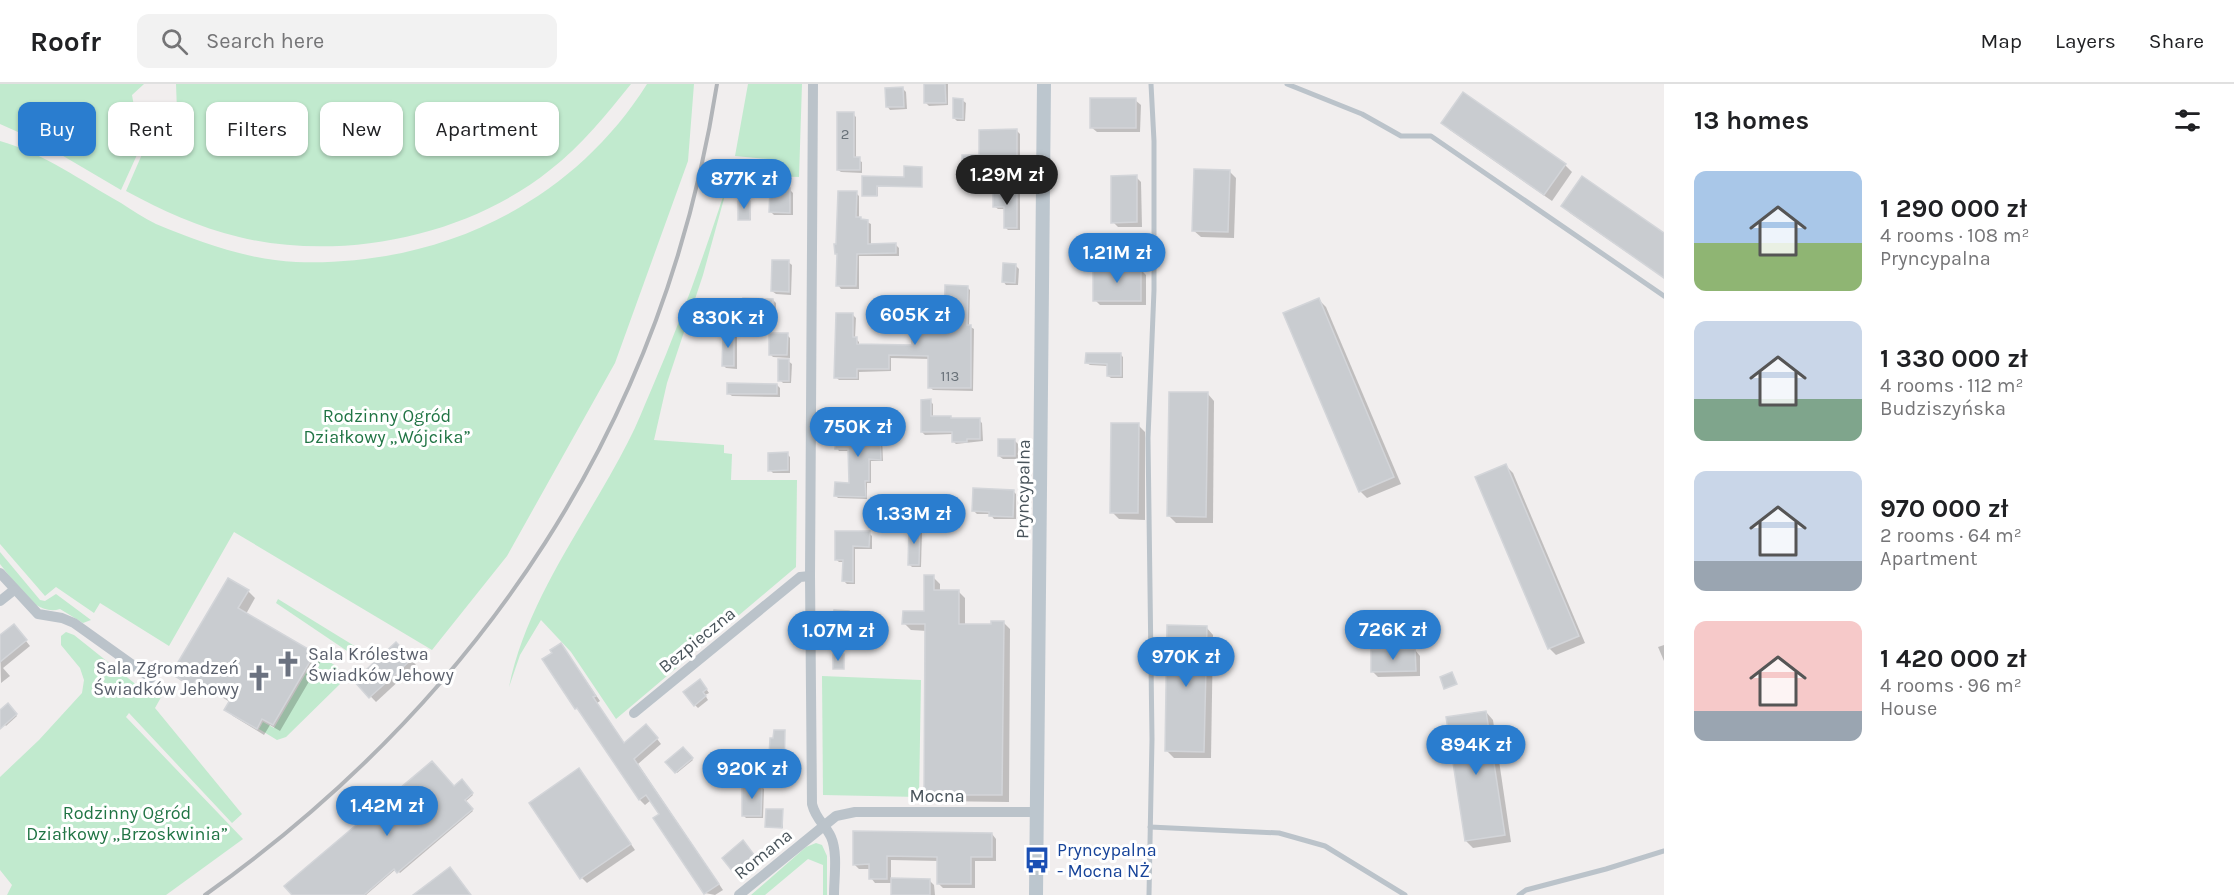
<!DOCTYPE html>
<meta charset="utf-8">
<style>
body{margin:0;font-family:Karla,sans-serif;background:#f2f2f2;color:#202124;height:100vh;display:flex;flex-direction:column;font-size:22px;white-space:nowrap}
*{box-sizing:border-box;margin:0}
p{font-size:20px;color:#757577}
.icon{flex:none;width:33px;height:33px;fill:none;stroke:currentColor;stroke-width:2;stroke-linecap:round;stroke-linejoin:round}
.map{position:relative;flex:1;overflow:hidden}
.details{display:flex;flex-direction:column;background:#fff;width:570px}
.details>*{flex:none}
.hud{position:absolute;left:18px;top:18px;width:570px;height:54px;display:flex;gap:12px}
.price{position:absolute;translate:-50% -51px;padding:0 14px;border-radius:21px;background:#2a7dcf;color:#fff;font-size:20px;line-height:39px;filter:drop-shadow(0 2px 3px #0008)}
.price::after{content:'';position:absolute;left:50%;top:36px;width:18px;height:14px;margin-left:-9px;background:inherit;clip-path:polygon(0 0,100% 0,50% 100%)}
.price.current{background:#222;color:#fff}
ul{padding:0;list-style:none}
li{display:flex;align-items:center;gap:18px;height:150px;padding:0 30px}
li span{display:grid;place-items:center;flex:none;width:168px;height:120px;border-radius:12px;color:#555}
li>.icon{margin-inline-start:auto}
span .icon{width:72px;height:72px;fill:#fffc;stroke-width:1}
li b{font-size:26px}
h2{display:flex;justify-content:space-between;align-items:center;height:72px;padding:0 30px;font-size:26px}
.pill{padding:0 21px;border-radius:12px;background:#fff;box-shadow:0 2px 4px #0004;font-size:21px;line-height:54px}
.pill.current{background:#2a7dcf;color:#fff}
header{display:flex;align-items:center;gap:36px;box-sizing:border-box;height:84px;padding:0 30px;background:#fff;border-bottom:2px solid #e0e0e0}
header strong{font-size:28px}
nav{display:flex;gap:33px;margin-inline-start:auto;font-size:21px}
.search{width:420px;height:54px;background:#f2f2f2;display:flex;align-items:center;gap:15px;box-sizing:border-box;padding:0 21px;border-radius:12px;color:#757577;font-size:22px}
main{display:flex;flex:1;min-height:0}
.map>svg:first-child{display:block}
.green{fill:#c1eace}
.shadow{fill:#0003}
.building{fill:#c9ccd0;stroke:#d3d5d9;stroke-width:1.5}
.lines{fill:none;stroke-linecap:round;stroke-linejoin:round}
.lane{stroke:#bbc3ca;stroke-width:5}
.street{stroke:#bbc3ca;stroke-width:10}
.secondary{stroke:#bcc6ce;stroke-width:14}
.rail{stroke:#b1b4b8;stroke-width:4}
.labels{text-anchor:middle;stroke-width:6;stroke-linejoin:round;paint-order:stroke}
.number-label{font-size:15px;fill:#687178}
.park-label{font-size:18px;fill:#207444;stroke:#fff}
.street-label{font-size:18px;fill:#48535a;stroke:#fff}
.worship-label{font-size:18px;fill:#5b616d;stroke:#fff;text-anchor:start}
.transit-label{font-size:18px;fill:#164399;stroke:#fff;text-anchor:start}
</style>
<header>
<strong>Roofr</strong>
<div class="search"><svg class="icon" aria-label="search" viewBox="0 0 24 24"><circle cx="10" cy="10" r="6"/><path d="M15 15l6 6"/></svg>Search here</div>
<nav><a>Map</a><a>Layers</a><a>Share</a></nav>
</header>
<main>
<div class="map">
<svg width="1664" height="811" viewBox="0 0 1664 811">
<rect width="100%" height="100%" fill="#f1eeee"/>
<g class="green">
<polygon points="0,0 144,0 132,11 141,62 121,106 36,56 0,40"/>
<path d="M 176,0 L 631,0 C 606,31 582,61 550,86 C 468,152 342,178 239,153 C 198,143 163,127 126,107 L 143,68 L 178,54 Z"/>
<path d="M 647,0 L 694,0 L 688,77 L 615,279 L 507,472 L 432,566 L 234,448 L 169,562 L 100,519 L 94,529 L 56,503 L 45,512 L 0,460 L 0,57 C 43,69 82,97 121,119 C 132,126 144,134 156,140 C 200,158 248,176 296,178 C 437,183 571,121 647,0 Z"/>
<polygon points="748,0 802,0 799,93 768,92 768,75 735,72"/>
<path d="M 733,82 L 703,191 L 667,299 L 654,356 L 724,361 L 724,369 L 732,370 L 731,396 L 797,396 L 796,483 L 616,635 L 571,568 L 541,536 L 520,571 L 509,603 C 527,514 588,437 628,358 C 637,341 644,322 652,304 C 683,232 709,157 733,82 Z"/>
<path d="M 0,468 L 40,516 L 45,517 L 56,510 L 91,536 L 83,539 L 60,525 C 34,533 15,498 0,480 Z"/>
<polygon points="278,515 361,566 356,573 276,519"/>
<polygon points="66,548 74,551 143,606 149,598 164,608 155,624 242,730 232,739 129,629 126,633 243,755 166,811 7,811 12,801 0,786 0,693 39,656 82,609 84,596 80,584 61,561 61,552"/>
<polygon points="317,570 336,582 343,591 340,600 286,653 277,656 259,645 263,638 274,644"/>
<polygon points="822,592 921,596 919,713 823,711"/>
<polygon points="816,759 822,761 827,772 827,811 823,811 823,781 808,775 765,811 751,811 806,763"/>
</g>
<g class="shadow">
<polygon points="925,0 948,0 948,21 929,22 926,19"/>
<polygon points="903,5 906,8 907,25 890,26 887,22"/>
<polygon points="962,16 966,19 965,37 957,37 954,34"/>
<polygon points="1135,16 1141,21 1140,48 1097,48 1091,43"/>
<polygon points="853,30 856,33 856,75 862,78 862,89 841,88 838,86"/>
<polygon points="1443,38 1565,81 1572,88 1552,117 1450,46"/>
<polygon points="1017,47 1020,50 1020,85 966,86 963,83"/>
<polygon points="922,84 922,103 878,102 878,112 863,111 863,93 906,95"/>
<polygon points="1229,87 1236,94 1234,154 1201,153 1193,146"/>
<polygon points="1136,93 1141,98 1142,143 1118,143 1113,138"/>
<polygon points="790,106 793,109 793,131 774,131 771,128"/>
<polygon points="1017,107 1020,110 1020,146 1008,146 1005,143 1005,125 998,125 994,122"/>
<polygon points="856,109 859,112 859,134 871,140 871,161 896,161 899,164 899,172 859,172 859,205 841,205 838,201 838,171 836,170"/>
<polygon points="750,118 751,136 740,136 739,135"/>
<polygon points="1563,122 1664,150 1664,194 1570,129"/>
<polygon points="788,178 792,181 791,211 776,210 772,207"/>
<polygon points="1016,182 1019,185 1018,201 1006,201 1003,197"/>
<polygon points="1141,186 1146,191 1146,221 1100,221 1095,216"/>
<polygon points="967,203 970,206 969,242 974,245 973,307 933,306 930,303 930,275 891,274 891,287 859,288 859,296 839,296 836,293 853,231 856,234 855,254 859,258 859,262 913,262 946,243"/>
<polygon points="773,216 776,219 776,227 770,227 769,241 747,240 744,237"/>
<polygon points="1319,216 1326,223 1401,400 1367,414 1360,407"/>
<polygon points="734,250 737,253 737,285 726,284 723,281"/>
<polygon points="787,251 790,254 790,274 773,273 770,270"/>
<polygon points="1120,270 1123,273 1123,294 1111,294 1108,292 1108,282 1090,281 1087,279"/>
<polygon points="788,277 792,280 791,299 783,299 780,296"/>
<polygon points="777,301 780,304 780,313 732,312 728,309"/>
<polygon points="1207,309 1214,317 1213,439 1176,439 1169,432"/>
<polygon points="930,317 933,320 933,333 951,333 954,336 979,336 982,339 983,357 956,360 953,357 953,350 925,351 922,348"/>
<polygon points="873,340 876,342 875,350 882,353 883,377 871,377 871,399 867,399 867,415 838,414 836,412 850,401 850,367 839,367 837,364"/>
<polygon points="1138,341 1145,348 1145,436 1119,435 1112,428"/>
<polygon points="1015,357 1018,360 1018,375 1003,375 999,372"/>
<polygon points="787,370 790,373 790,389 773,389 770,386"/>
<polygon points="1506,382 1513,389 1585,559 1556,571 1549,564"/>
<polygon points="1013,407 1016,410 1016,435 994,435 990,430 977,430 974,427"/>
<polygon points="919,443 922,446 921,483 912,483 909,480"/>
<polygon points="869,449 872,452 872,465 855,465 855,500 847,500 844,497 844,478 839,478 836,475"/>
<polygon points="933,493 940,500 940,507 958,507 965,514 965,542 992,542 1003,538 1010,545 1009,718 933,717 925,710 927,547 911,546 904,539 925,528"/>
<polygon points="229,496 248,507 255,514 246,530 314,571 321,577 280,647 270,641 264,651 233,632 226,625 230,618 203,602 199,608 180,596 173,589"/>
<polygon points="848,528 851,531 851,551 838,551 835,548"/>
<polygon points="1206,543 1213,551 1211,674 1174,674 1167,667"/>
<polygon points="18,547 30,562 3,584 10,592 1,599 0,552"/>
<polygon points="396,560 416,581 376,618 356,597"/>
<polygon points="561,560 600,617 597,619 625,660 651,647 661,660 638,680 723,806 715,811 705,809 655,735 661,731 651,716 645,721 640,716 582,628 576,624 555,569"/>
<polygon points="1664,561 1664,577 1658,563"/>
<polygon points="1415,566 1420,572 1420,592 1378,593 1373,588"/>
<polygon points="703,600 709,609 705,611 708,616 698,624 695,621"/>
<polygon points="8,621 17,632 6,642 0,635 0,628"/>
<polygon points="1486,628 1493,636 1511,758 1473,764 1466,757"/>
<polygon points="784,647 784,692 771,692 769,690"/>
<polygon points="683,665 693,676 677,689 667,678"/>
<polygon points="579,686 635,766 587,799 582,794"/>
<polygon points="462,697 473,711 465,718 473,727 400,789 396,785 366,811 294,811"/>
<polygon points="761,702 764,705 763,734 746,734 743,731"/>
<polygon points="783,727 783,744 768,744 767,743"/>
<polygon points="854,749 992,750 996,755 996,777 975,777 975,804 943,804 938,799 938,777 891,776 891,796 929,796 934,801 935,811 892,811 893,799 875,799 871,794 871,785 859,785 854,780"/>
<polygon points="743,758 758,778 739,793 724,774"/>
</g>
<g class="building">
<polygon points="924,0 945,0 946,19 924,19"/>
<polygon points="903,3 904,23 886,23 885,4"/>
<polygon points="1463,8 1566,80 1544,111 1441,39"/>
<polygon points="953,14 963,15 963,35 953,34"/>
<rect x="1090" y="14" width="46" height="30"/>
<polygon points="156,26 159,56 147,58 143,27"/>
<polygon points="837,28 854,28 854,73 860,73 860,86 837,86"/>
<polygon points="1017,45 1017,83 962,83 962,71 979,71 979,46"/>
<polygon points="904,82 922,83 922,103 877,102 877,112 862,112 862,92 904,93"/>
<polygon points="1194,85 1230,86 1228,148 1192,147"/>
<polygon points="1137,91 1137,138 1111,139 1111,92"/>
<polygon points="1582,92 1664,149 1664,194 1561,122"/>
<polygon points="770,104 790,104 790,129 769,128"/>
<polygon points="993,106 1017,106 1017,144 1004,144 1004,123 993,123"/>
<polygon points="838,107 857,107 856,133 861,133 861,135 868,136 868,160 896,159 896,169 857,170 856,202 836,202 837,170 835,170 834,160 836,160"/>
<rect x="738" y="117" width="12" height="19"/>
<polygon points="772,176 789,176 789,208 771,207"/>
<polygon points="1003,179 1016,180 1015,199 1002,198"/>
<rect x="1093" y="184" width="48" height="33"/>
<polygon points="945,201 968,202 967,241 971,241 971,304 928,304 928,272 889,271 889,285 857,285 857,294 834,294 836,229 853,229 853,253 857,253 857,260 912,261 911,245 932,244 932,241 944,241"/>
<polygon points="743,214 773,215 773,225 767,225 767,238 743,238"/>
<polygon points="1319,214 1394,393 1359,408 1283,229"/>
<polygon points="723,248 734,248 734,282 722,282"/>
<polygon points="769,249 788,249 787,271 769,271"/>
<polygon points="1086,269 1121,269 1121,292 1107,292 1107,280 1085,279"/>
<rect x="778" y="275" width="11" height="22"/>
<polygon points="727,299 777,300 777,310 727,310"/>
<polygon points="1169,308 1208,308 1206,433 1167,432"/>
<polygon points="931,315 931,332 951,332 951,334 980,334 980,355 967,355 967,358 952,358 952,348 921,348 921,316"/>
<polygon points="861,338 874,339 873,348 880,349 881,376 869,375 869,397 865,397 866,413 834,412 835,398 849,399 848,365 835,365 836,345 860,346"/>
<polygon points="1111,339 1139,339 1138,429 1110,429"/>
<rect x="998" y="355" width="17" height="17"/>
<polygon points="788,368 788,386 768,387 768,369"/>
<polygon points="1506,380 1579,552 1548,565 1475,393"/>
<polygon points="973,404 1014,406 1013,433 989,432 989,428 972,427"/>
<polygon points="909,442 920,442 919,481 908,481"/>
<polygon points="835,447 870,447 869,463 853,462 853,498 842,497 843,476 835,476"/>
<polygon points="924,491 934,491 934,506 959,506 959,540 991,540 991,537 1004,537 1002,711 924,711 925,540 902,540 903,527 924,527"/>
<polygon points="228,494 249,506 238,524 315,569 273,641 262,635 257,645 224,626 230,616 196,596 192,602 171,590"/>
<polygon points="834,526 849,527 848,549 833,548"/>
<polygon points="14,540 27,556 0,578 0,551"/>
<polygon points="1167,541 1207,542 1204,668 1165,667"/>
<polygon points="396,558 412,575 369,614 354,597"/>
<polygon points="561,559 596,612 593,613 624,659 646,640 658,654 634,675 719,800 704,810 653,734 659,730 646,711 639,716 577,624 575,625 542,575 552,569 550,566"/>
<polygon points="1415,565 1416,587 1371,588 1371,566"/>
<rect x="833" y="570" width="11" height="15"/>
<polygon points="1452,588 1457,600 1444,605 1440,593"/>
<polygon points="700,595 707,605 703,608 706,612 694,622 683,608"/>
<polygon points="8,619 17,630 0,645 0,626"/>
<polygon points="1486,627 1505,751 1465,757 1446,633"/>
<polygon points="774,646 785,646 784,691 768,691 770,654 773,654"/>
<polygon points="683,663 693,674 675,689 665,678"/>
<polygon points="432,677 454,702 462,695 473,709 465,716 473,725 397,789 394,785 364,811 292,811 284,802"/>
<polygon points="579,684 631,760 580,795 529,719"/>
<polygon points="742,700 762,701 761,732 742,732"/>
<polygon points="766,725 783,725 782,744 765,743"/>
<polygon points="853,747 992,749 992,773 971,773 971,800 937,800 937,773 887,772 887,795 869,795 869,780 853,781"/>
<polygon points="743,756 758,776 737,793 722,774"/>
<polygon points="450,783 471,811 413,811"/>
<polygon points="891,794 930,795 930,811 891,811"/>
</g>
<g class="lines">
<g class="lane">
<polyline points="1287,0 1362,30 1401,52 1431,52 1664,212"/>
<polyline points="1150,743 1279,749 1325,762 1405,811"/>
<polyline points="1149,811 1152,655 1148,354 1154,206 1154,57 1151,0"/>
<polyline points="1519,811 1526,806 1606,785 1664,767"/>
</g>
<g class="street">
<path d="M 813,0 L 810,492 L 812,720 C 816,736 825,740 831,753 C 838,769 834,794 834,811"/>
<polyline points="0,489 38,530 62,534 74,539 151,594"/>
<polyline points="0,517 14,506"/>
<polyline points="634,629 800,493 810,492"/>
<polyline points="739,811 836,732 855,728 1038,728"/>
</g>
<polyline class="secondary" points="1036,811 1044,0"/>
<path class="rail" d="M 205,811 C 483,613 664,339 717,0"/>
</g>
<defs>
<g id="church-bare" transform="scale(2.07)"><path d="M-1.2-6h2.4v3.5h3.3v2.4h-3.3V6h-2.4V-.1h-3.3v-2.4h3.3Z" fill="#6b7280" stroke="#fff" stroke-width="2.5" paint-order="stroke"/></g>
<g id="bus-bare" transform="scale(2.07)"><path d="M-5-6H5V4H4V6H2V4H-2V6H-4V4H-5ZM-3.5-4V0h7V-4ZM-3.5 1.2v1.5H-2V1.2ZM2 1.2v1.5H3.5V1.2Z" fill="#1a4fb4" stroke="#fff" stroke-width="2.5" paint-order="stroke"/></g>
</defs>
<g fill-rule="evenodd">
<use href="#church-bare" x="288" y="580"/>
<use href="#church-bare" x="259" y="594"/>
<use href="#bus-bare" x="1037" y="776"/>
</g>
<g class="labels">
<g class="number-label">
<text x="845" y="55">2</text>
<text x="950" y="297">113</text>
</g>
<g class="park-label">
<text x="387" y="338">Rodzinny Ogród<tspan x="387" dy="21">Działkowy „Wójcika”</tspan></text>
<text x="127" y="735">Rodzinny Ogród<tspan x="127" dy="21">Działkowy „Brzoskwinia”</tspan></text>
</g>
<g class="street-label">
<text transform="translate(1023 405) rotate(-89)" y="6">Pryncypalna</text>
<text transform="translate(697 556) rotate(-39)" y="6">Bezpieczna</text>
<text x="937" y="718">Mocna</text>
<text transform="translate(763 770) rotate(-39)" y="6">Romana</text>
</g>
<g class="worship-label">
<text x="308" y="576">Sala Królestwa<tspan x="308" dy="21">Świadków Jehowy</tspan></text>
<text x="239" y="590" text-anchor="end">Sala Zgromadzeń<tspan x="239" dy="21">Świadków Jehowy</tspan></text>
</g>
<g class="transit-label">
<text x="1057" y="772">Pryncypalna<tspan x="1057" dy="21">- Mocna NŻ</tspan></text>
</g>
</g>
</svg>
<b class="price current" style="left:1007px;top:122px">1.29M zł</b>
<b class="price" style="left:744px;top:126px">877K zł</b>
<b class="price" style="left:1117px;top:200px">1.21M zł</b>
<b class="price" style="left:915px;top:262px">605K zł</b>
<b class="price" style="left:728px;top:265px">830K zł</b>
<b class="price" style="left:858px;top:374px">750K zł</b>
<b class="price" style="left:914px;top:461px">1.33M zł</b>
<b class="price" style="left:1393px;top:577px">726K zł</b>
<b class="price" style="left:838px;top:578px">1.07M zł</b>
<b class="price" style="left:1186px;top:604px">970K zł</b>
<b class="price" style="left:1476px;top:692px">894K zł</b>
<b class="price" style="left:752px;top:716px">920K zł</b>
<b class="price" style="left:387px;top:753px">1.42M zł</b>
<div class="hud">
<a class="pill current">Buy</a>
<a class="pill">Rent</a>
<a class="pill">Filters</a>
<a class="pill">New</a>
<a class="pill">Apartment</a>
</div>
</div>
<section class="details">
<h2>13 homes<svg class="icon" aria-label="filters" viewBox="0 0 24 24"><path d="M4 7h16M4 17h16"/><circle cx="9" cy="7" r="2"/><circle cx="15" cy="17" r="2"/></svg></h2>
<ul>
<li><span style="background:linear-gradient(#a9c7e8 60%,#8fb573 0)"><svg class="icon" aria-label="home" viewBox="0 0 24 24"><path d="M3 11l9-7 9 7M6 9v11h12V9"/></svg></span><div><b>1 290 000 zł</b><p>4 rooms · 108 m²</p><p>Pryncypalna</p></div></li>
<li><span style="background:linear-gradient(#c9d6e8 65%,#7fa58c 0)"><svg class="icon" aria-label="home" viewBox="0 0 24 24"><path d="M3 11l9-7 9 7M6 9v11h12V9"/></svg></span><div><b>1 330 000 zł</b><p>4 rooms · 112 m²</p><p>Budziszyńska</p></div></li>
<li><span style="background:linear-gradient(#c9d6e8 75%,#9aa5b1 0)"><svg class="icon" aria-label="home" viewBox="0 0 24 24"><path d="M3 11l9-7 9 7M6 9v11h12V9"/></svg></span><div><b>970 000 zł</b><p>2 rooms · 64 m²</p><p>Apartment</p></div></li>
<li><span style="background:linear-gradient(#f6c9c9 75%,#9aa5b1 0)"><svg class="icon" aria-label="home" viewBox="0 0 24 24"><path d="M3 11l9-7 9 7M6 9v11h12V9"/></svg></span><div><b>1 420 000 zł</b><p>4 rooms · 96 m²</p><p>House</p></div></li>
</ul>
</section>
</main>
